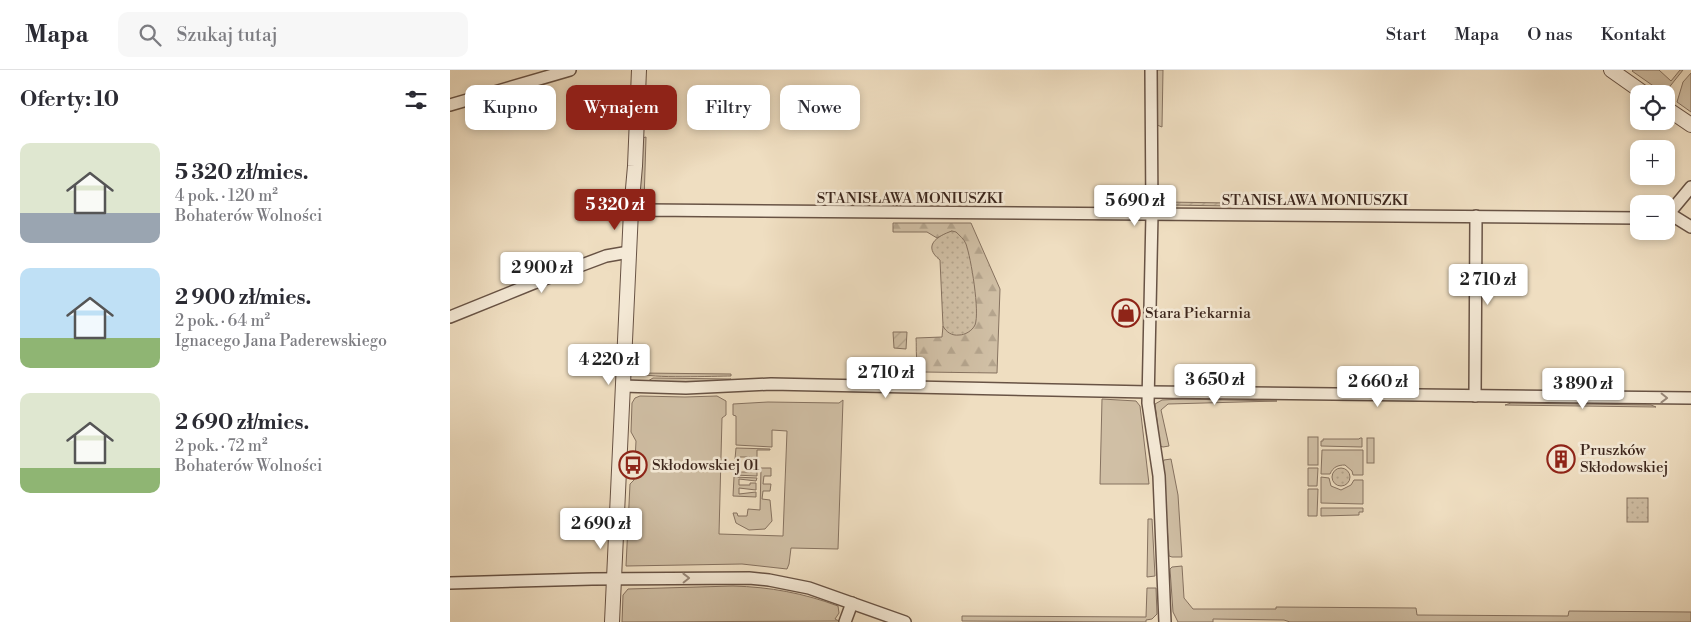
<!DOCTYPE html>
<html lang="pl">
<meta charset="utf-8">
<style>
body{margin:0;font-family:"Libre Bodoni",serif;background:#f7f7f7;color:#2b2b33;height:100vh;display:flex;flex-direction:column;font-size:19px;white-space:nowrap}
*{box-sizing:border-box;margin:0}
p{font-size:16px;color:#7c7c81}
.icon{flex:none;width:28px;height:28px;fill:none;stroke:currentColor;stroke-width:2;stroke-linecap:round;stroke-linejoin:round}
.map{position:relative;flex:1;overflow:hidden}
.panel{display:flex;flex-direction:column;background:#fff;width:450px}
.panel>*{flex:none}
.guide{position:absolute;left:15px;top:15px;width:475px;height:45px;display:flex;gap:10px}
.tools{position:absolute;left:1180px;top:15px;display:grid;gap:10px}
.tools a{display:grid;place-items:center;width:45px;height:45px;border-radius:10px;background:#fff;box-shadow:0 2px 8px #0003;font-size:25px}
.price{position:absolute;translate:-50% -42px;padding:0 11px;border-radius:5px;background:#fff;color:#222;font-size:16px;line-height:32px;filter:drop-shadow(0 1px 2px #0008)}
.price::after{content:'';position:absolute;left:50%;top:30px;width:15px;height:11px;margin-left:-8px;background:inherit;clip-path:polygon(0 0,100% 0,50% 100%)}
.price.current{background:#8f2418;color:#fff}
ul{padding:0;list-style:none}
li{display:flex;align-items:center;gap:15px;height:125px;padding:0 20px}
li span{display:grid;place-items:center;flex:none;width:140px;height:100px;border-radius:10px;color:#555}
li>.icon{margin-inline-start:auto}
span .icon{width:60px;height:60px;fill:#fffc;stroke-width:1}
li b{font-size:21px}
h2{display:flex;justify-content:space-between;align-items:center;height:60px;padding:0 20px;font-size:21px}
.tag{padding:0 18px;border-radius:10px;background:#fff;box-shadow:0 2px 8px #0003;font-size:18px;line-height:45px}
.tag.current{background:#8f2418;color:#fff}
header{display:flex;align-items:center;gap:30px;box-sizing:border-box;height:70px;padding:0 25px;background:#fff;border-bottom:1px solid #e1e1e2}
header strong{font-size:24px}
nav{display:flex;gap:28px;margin-inline-start:auto;font-size:18px}
.search{width:350px;height:45px;background:#f7f7f7;display:flex;align-items:center;gap:12px;box-sizing:border-box;padding:0 18px;border-radius:10px;color:#7c7c81;font-size:19px}
main{display:flex;flex:1;min-height:0}
.map>svg:first-child{display:block}
.grass{fill:#d0bfa5;stroke:#867260}
.forest{fill:url(#forest-firs);stroke:#867260}
.park{fill:url(#park-dots);stroke:#867260}
.garden{fill:url(#garden-furrows);stroke:#867260}
.lines{fill:none;stroke-linecap:round;stroke-linejoin:round}
.minor-casing{stroke:#685345;stroke-width:14}
.tertiary-casing{stroke:#685345;stroke-width:16}
.minor{stroke:#f5ead7;stroke-width:11}
.tertiary{stroke:#f5ead7;stroke-width:14}
.oneway{stroke:#98887a}
.labels{text-anchor:middle;stroke-width:5;stroke-linejoin:round;paint-order:stroke}
.street-label{font-size:15px;fill:#3b251c;stroke:#f5ead7}
.poi-label{font-size:15px;fill:#3b251c;stroke:#f5ead7;text-anchor:start}
</style>
<header>
<strong>Mapa</strong>
<div class="search"><svg class="icon" aria-label="search" viewBox="0 0 24 24"><circle cx="10" cy="10" r="6"/><path d="M15 15l6 6"/></svg>Szukaj tutaj</div>
<nav><a>Start</a><a>Mapa</a><a>O nas</a><a>Kontakt</a></nav>
</header>
<main>
<section class="panel">
<h2>Oferty: 10<svg class="icon" aria-label="filters" viewBox="0 0 24 24"><path d="M4 7h16M4 17h16"/><circle cx="9" cy="7" r="2"/><circle cx="15" cy="17" r="2"/></svg></h2>
<ul>
<li><span style="background:linear-gradient(#dfe7d0 70%,#9aa5b1 0)"><svg class="icon" aria-label="home" viewBox="0 0 24 24"><path d="M3 11l9-7 9 7M6 9v11h12V9"/></svg></span><div><b>5 320 zł/mies.</b><p>4 pok. · 120 m²</p><p>Bohaterów Wolności</p></div></li>
<li><span style="background:linear-gradient(#bfe0f5 70%,#8fb573 0)"><svg class="icon" aria-label="home" viewBox="0 0 24 24"><path d="M3 11l9-7 9 7M6 9v11h12V9"/></svg></span><div><b>2 900 zł/mies.</b><p>2 pok. · 64 m²</p><p>Ignacego Jana Paderewskiego</p></div></li>
<li><span style="background:linear-gradient(#dfe7d0 75%,#8fb573 0)"><svg class="icon" aria-label="home" viewBox="0 0 24 24"><path d="M3 11l9-7 9 7M6 9v11h12V9"/></svg></span><div><b>2 690 zł/mies.</b><p>2 pok. · 72 m²</p><p>Bohaterów Wolności</p></div></li>
</ul>
</section>
<div class="map">
<svg width="1241" height="552" viewBox="0 0 1241 552">
<defs>
<pattern id="forest-firs" width="22" height="20" patternUnits="userSpaceOnUse" patternTransform="scale(1.25)"><rect width="22" height="20" fill="#d0bfa5"/><path d="M5 1l3.5 6h-7zM16 11l3.5 6h-7z" fill="#b4a48d"/></pattern>
<pattern id="park-dots" width="8" height="8" patternUnits="userSpaceOnUse" patternTransform="scale(1.25)"><rect width="8" height="8" fill="#d0bfa5"/><path d="M2 2h.1M6 6h.1" fill="none" stroke="#b4a48d" stroke-width="1.8" stroke-linecap="round"/></pattern>
<pattern id="garden-furrows" width="10" height="10" patternUnits="userSpaceOnUse" patternTransform="scale(1.25)"><rect width="10" height="10" fill="#d0bfa5"/><path d="M-1 1l2-2M0 10L10 0M9 11l2-2" fill="none" stroke="#b4a48d"/></pattern>
</defs>
<rect width="100%" height="100%" fill="#efdec1"/>
<filter id="stains"><feTurbulence type="fractalNoise" baseFrequency=".004" numOctaves="4"/><feColorMatrix values="0 0 0 0 .2 0 0 0 0 .09 0 0 0 0 .02 0 0 0 .5 -.17"/></filter>
<radialGradient id="worn" r=".72"><stop offset=".6" stop-color="#630" stop-opacity="0"/><stop offset="1" stop-color="#630" stop-opacity=".3"/></radialGradient>
<g class="grass">
<polygon points="707,0 713,0 712,57 707,55"/>
<polygon points="1183,0 1209,0 1221,11 1230,0 1233,0 1217,20 1212,22 1182,1"/>
<polygon points="1241,3 1241,42 1227,32 1233,12"/>
<polygon points="196,67 194,132 190,125 192,68"/>
<path d="M 190,303 L 281,304 L 281,306 C 266,306 198,309 190,303 Z"/>
<polygon points="203,308 281,309 279,310 241,313 198,311"/>
<polygon points="190,326 235,327 267,326 276,331 276,345 272,348 269,464 333,466 337,361 322,360 322,377 286,375 286,346 283,345 283,334 318,332 389,333 393,330 388,479 341,478 339,494 337,499 292,494 176,496 180,414 184,410 186,371 181,362 182,333 185,328"/>
<polygon points="652,329 686,331 690,336 699,414 650,414"/>
<polygon points="733,329 827,331 718,334 711,340 719,376 713,377 710,376 705,334 712,330"/>
<polygon points="1061,333 1201,335 1206,337 1055,335"/>
<rect x="858" y="367" width="10" height="28"/>
<polygon points="910,368 912,368 912,377 871,376 871,371 873,371 873,369 909,369"/>
<rect x="917" y="368" width="7" height="25"/>
<polygon points="286,378 320,379 320,380 307,380 307,406 284,405 285,399 289,399 289,402 299,402 300,387 290,387 290,389 285,389"/>
<path d="M 872,380 L 913,380 L 913,405 L 903,405 L 902,401 L 895,395 C 888,395 883,397 880,404 L 871,404 Z"/>
<polygon points="721,389 728,425 732,487 722,487 719,486 713,392 714,390"/>
<polygon points="311,398 321,398 321,406 314,406 313,414 321,414 320,421 313,421 312,429 320,430 322,451 315,459 299,460 286,453 283,443 287,443 288,446 297,446 298,439 310,440"/>
<polygon points="858,398 868,398 867,416 858,416"/>
<polygon points="284,407 307,408 306,411 289,409 289,415 300,415 300,413 306,413 306,420 289,418 289,424 306,422 306,427 283,426"/>
<polygon points="871,407 879,408 881,416 891,420 901,415 904,410 913,410 913,434 871,433"/>
<polygon points="858,419 868,419 867,446 858,446"/>
<polygon points="871,438 913,438 913,442 909,442 909,445 871,446"/>
<polygon points="698,449 702,449 705,506 697,507"/>
<polygon points="732,496 734,528 743,539 826,539 826,537 966,538 967,545 1118,546 1119,541 1241,542 1241,552 840,552 834,550 763,549 763,552 728,552 723,542 720,499 722,497"/>
<path d="M 283,516 C 320,517 353,523 388,536 L 389,543 L 385,549 L 389,551 L 172,552 L 173,525 L 178,519 Z"/>
<polygon points="697,518 706,518 707,544 702,549 696,550 696,552 512,551 512,546 696,547"/>
</g>
<path class="forest" d="M 443,153 L 521,153 L 550,219 L 547,303 L 473,302 C 464,294 467,279 466,268 L 492,267 L 493,256 L 495,259 L 525,253 L 524,218 L 518,184 L 502,161 L 487,168 L 477,162 L 443,162 Z"/>
<g class="park">
<path d="M 502,161 L 506,162 C 510,166 514,169 516,174 C 521,188 530,242 525,255 C 522,261 515,265 509,265 C 502,266 496,262 493,256 L 490,190 C 472,176 487,166 502,161 Z"/>
<circle cx="891" cy="407" r="9"/>
<rect x="1177" y="428" width="21" height="24"/>
</g>
<g class="garden">
<polygon points="716,132 779,133 779,136 719,135"/>
<polygon points="443,262 457,262 456,279 444,278"/>
</g>
<g class="lines">
<g class="minor-casing">
<g id="minor">
<polyline points="701,0 702,144 698,333 709,406 715,552"/>
<polyline points="0,35 120,0"/>
<polyline points="181,141 196,140 1189,148"/>
<polyline points="1220,144 1241,157"/>
<polyline points="1216,147 1241,117"/>
<polyline points="0,247 84,213 156,186 179,182"/>
<polyline points="173,316 236,318 321,314 699,322 1241,328"/>
<polyline points="1025,326 1026,146"/>
<polyline points="0,513 142,509 299,508 319,510 359,518 455,552"/>
<polyline points="395,552 402,533"/>
</g>
</g>
<g class="tertiary-casing">
<g id="tertiary">
<polyline points="1161,0 1195,24"/>
<polyline points="1216,38 1241,55"/>
<polyline points="162,552 181,141 185,96 189,0"/>
</g>
</g>
<use href="#minor" class="minor"/>
<use href="#tertiary" class="tertiary"/>
</g>
<defs><path id="oneway-chevron" d="M-2-3.5L2.5 0L-2 3.5" fill="none" stroke-width="1.6" stroke-linecap="round" stroke-linejoin="round" transform="scale(1.25)"/></defs>
<g class="oneway">
<use href="#oneway-chevron" transform="translate(1214 328) rotate(1)"/>
<use href="#oneway-chevron" transform="translate(236 508) rotate(-1)"/>
</g>
<defs>
<g id="shop-ring" transform="scale(1.4375)"><circle r="9.5" fill="#f5ead7" stroke="#8f2418" stroke-width="1.5"/><path d="M-5-2.5h2.3a2.7 3.5 0 0 1 5.4 0H5L5.5 6h-11ZM-1.5-2.5h3a1.5 2.3 0 0 0-3 0Z" fill="#8f2418"/></g>
<g id="building-ring" transform="scale(1.4375)"><circle r="9.5" fill="#f5ead7" stroke="#8f2418" stroke-width="1.5"/><path d="M-4-6H4V6H1V3H-1V6H-4ZM-2.5-4.3h1.7v1.8h-1.7ZM.8-4.3h1.7v1.8H.8ZM-2.5-1h1.7V.8h-1.7ZM.8-1h1.7V.8H.8Z" fill="#8f2418"/></g>
<g id="bus-ring" transform="scale(1.4375)"><circle r="9.5" fill="#f5ead7" stroke="#8f2418" stroke-width="1.5"/><path d="M-5-6H5V4H4V6H2V4H-2V6H-4V4H-5ZM-3.5-4V0h7V-4ZM-3.5 1.2v1.5H-2V1.2ZM2 1.2v1.5H3.5V1.2Z" fill="#8f2418"/></g>
</defs>
<g fill-rule="evenodd">
<use href="#shop-ring" x="676" y="243"/>
<use href="#building-ring" x="1111" y="389"/>
<use href="#bus-ring" x="183" y="395"/>
</g>
<g class="labels">
<g class="street-label">
<text x="460" y="133">STANISŁAWA MONIUSZKI</text>
<text x="865" y="135">STANISŁAWA MONIUSZKI</text>
</g>
<g class="poi-label">
<text x="695" y="248">Stara Piekarnia</text>
<text x="1130" y="385">Pruszków<tspan x="1130" dy="17">Skłodowskiej</tspan></text>
<text x="202" y="400">Skłodowskiej 01</text>
</g>
</g>
<rect width="100%" height="100%" filter="url(#stains)"/>
<rect width="100%" height="100%" fill="url(#worn)"/>
</svg>
<div class="tools">
<a><svg class="icon" aria-label="locate" viewBox="0 0 24 24"><circle cx="12" cy="12" r="6"/><path d="M12 2v4M12 18v4M2 12h4M18 12h4"/></svg></a>
<a>+</a>
<a>−</a>
</div>
<b class="price" style="left:685px;top:157px">5 690 zł</b>
<b class="price current" style="left:165px;top:161px">5 320 zł</b>
<b class="price" style="left:92px;top:224px">2 900 zł</b>
<b class="price" style="left:1038px;top:236px">2 710 zł</b>
<b class="price" style="left:159px;top:316px">4 220 zł</b>
<b class="price" style="left:436px;top:329px">2 710 zł</b>
<b class="price" style="left:765px;top:336px">3 650 zł</b>
<b class="price" style="left:928px;top:338px">2 660 zł</b>
<b class="price" style="left:1133px;top:340px">3 890 zł</b>
<b class="price" style="left:151px;top:480px">2 690 zł</b>
<div class="guide">
<a class="tag">Kupno</a>
<a class="tag current">Wynajem</a>
<a class="tag">Filtry</a>
<a class="tag">Nowe</a>
</div>
</div>
</main>
